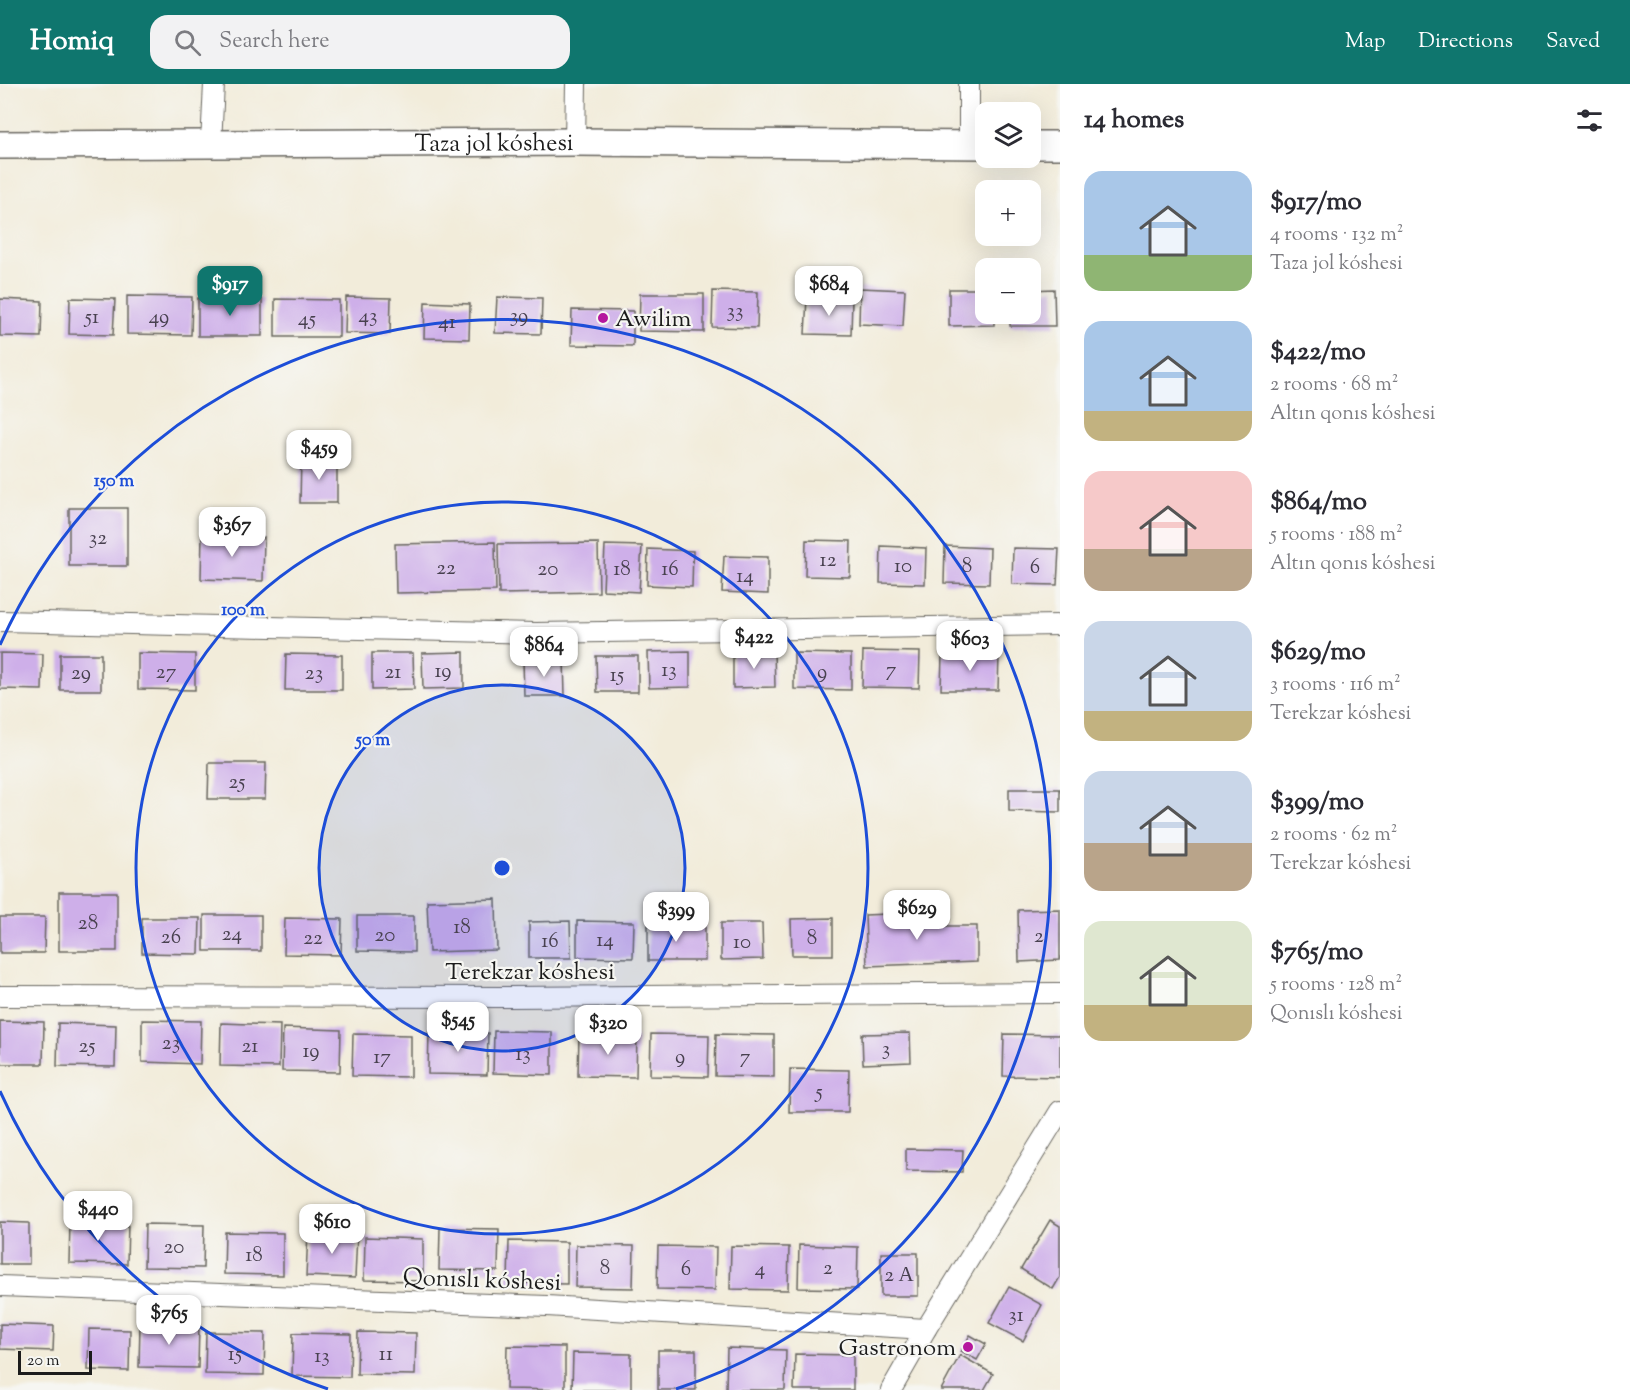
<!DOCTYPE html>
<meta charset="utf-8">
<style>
body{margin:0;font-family:"Sorts Mill Goudy",serif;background:#f2f2f3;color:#2b2b33;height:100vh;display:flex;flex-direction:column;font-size:22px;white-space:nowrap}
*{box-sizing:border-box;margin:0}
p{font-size:20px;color:#7c7c81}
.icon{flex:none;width:33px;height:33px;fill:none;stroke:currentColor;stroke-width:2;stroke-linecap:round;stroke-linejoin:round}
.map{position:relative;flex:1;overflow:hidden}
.side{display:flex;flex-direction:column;background:#fff;width:570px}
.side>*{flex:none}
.controls{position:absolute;left:975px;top:18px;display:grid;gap:12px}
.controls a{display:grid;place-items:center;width:66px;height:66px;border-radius:12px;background:#fff;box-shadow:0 6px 24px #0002;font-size:30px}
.scale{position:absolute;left:18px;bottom:15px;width:74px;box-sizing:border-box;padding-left:6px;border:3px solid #1c1c1c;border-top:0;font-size:16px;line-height:21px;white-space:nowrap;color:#1c1c1c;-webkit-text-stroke:4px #f6f6f2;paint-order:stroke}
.price{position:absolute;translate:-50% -51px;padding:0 14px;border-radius:12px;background:#fff;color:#222;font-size:20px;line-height:39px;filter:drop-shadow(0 2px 3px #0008)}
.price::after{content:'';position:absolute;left:50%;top:36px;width:18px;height:14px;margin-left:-9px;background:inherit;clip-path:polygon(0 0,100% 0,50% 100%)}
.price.on{background:#0f766e;color:#fff}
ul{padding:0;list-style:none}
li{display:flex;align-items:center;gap:18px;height:150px;padding:0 24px}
li span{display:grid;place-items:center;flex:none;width:168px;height:120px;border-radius:18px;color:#555}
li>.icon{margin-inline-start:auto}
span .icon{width:72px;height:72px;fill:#fffc;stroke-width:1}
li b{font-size:26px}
h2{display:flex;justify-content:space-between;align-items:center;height:72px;padding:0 24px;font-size:26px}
header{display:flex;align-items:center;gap:36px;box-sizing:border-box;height:84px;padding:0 30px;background:#0f766e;color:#fff}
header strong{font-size:28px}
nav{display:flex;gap:33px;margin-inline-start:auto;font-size:21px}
.search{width:420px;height:54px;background:#f2f2f3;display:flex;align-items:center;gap:15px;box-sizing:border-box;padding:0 21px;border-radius:18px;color:#7c7c81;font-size:22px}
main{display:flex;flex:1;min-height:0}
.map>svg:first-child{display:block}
.building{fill:#ceafe9}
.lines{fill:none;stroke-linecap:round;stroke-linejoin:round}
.street-casing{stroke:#67655e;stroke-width:22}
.secondary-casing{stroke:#67655e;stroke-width:30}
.street{stroke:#fff;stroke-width:20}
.secondary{stroke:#fff;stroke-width:27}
.ring{fill:none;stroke:#1d4ed8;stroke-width:3}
.poi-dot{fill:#b5179e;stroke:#f6f6f2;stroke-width:2}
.labels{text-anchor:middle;stroke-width:4.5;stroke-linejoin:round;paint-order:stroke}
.number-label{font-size:21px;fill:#48414f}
.street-label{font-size:24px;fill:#1c1c1c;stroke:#f6f6f2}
.poi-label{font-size:24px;fill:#1c1c1c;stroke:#f6f6f2;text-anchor:start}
.centre{fill:#1d4ed8;stroke:#f6f6f2;stroke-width:3}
.ring-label{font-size:18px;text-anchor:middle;font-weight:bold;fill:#1d4ed8;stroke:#f6f6f2;stroke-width:4.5;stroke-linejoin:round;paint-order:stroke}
</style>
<header>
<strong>Homiq</strong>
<div class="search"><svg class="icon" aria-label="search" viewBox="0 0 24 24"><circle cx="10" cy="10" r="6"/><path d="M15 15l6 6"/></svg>Search here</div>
<nav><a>Map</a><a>Directions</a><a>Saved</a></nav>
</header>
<main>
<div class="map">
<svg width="1060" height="1306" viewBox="0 0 1060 1306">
<rect width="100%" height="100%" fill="#f6f6f2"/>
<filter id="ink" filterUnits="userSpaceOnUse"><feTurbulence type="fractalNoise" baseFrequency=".0167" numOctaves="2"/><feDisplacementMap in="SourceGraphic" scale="12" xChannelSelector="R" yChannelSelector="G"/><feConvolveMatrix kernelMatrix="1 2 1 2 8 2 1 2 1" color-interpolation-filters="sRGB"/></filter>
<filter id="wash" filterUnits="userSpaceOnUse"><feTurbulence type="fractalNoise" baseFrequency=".008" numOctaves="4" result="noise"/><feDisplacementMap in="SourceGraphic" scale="24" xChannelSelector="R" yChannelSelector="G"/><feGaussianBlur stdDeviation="1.35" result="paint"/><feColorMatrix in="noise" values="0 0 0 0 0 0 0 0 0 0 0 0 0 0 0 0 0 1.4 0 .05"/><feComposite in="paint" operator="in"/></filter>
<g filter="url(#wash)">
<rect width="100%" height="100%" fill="#f2ecda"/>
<g id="blocks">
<g class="building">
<polygon points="860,204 905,206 903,242 859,240"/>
<polygon points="949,205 986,205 986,230 994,230 994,241 949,242"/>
<polygon points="1054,205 1055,242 1010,242 1010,230 1030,230 1030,206"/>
<polygon points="713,207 758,208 757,244 712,243"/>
<polygon points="640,210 704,210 704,248 639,247"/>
<polygon points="127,212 192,213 191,251 127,250"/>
<polygon points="346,213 391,214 390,250 345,249"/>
<polygon points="497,213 542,214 541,250 495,249"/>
<polygon points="70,214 115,215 113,251 69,250"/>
<polygon points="198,214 262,215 262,252 198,252"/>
<polygon points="807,214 852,215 851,251 805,250"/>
<polygon points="0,215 42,217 41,253 0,252"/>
<polygon points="275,215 339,216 339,253 275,253"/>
<polygon points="425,218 470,220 469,255 424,254"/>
<polygon points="572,226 633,227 633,262 571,261"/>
<polygon points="301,374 337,374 337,419 300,419"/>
<rect x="69" y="424" width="58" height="58"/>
<polygon points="202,451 264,453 263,497 201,495"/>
<polygon points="806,456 851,457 850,493 805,492"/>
<polygon points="495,458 496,507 396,509 395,460"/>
<polygon points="598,459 599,508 499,510 498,460"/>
<polygon points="605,461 642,462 639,508 603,506"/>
<polygon points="881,462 926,464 925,500 880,499"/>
<polygon points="945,462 990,464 989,500 944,499"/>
<polygon points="1013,464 1059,465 1057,501 1012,500"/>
<polygon points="648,465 693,467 692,503 647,501"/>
<polygon points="724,472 768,473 768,510 722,508"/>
<polygon points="690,567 690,603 649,604 648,568"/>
<polygon points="774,567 775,603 733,604 733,568"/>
<polygon points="863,567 920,568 919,604 862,603"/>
<polygon points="464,568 464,604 423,605 422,569"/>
<polygon points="0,569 43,570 42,606 0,605"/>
<polygon points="138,569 195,570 195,606 138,605"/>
<polygon points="372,569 413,569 414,605 372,606"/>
<polygon points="794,569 851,570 851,606 794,605"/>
<rect x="60" y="570" width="41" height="36"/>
<polygon points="286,570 342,571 342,606 285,606"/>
<polygon points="942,570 999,571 998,606 941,606"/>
<polygon points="596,572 638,572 638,608 597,608"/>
<polygon points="564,575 565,612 524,612 523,576"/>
<polygon points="209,679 266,679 265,715 208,715"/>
<polygon points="1009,705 1060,705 1060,728 1009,727"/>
<rect x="59" y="808" width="58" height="59"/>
<polygon points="496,815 497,866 429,868 427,817"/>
<polygon points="1060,825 1060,876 1019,878 1018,826"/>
<polygon points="934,828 934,842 977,842 977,878 867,882 865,831"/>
<rect x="204" y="831" width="57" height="36"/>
<polygon points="357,832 414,832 414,868 357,867"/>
<polygon points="0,833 45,833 44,869 0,869"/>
<polygon points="142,834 200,834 199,870 142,869"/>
<polygon points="285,834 342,835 341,871 284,870"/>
<polygon points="833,834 833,871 792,871 791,835"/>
<polygon points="570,837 571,874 529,874 529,838"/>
<polygon points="577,837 634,838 633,874 577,873"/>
<polygon points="721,839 762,839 763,875 721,876"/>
<rect x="648" y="841" width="57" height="36"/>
<polygon points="142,936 201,937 200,980 142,978"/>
<polygon points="0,937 44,938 43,980 0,980"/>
<polygon points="58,939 116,941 115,983 57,982"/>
<polygon points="221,939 280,941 279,983 220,982"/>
<polygon points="283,944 341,946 340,988 282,987"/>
<polygon points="494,947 552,948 552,991 493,989"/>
<polygon points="429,948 488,949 487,991 428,990"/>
<polygon points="910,949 911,978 863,980 862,950"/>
<polygon points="353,950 411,951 411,993 352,992"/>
<polygon points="579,950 637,951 636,993 578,992"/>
<polygon points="651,950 709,951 708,993 650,992"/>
<polygon points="716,950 774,951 774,993 715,992"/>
<polygon points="1004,950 1060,951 1060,993 1003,992"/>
<polygon points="790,985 849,986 848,1028 789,1028"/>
<polygon points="906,1065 963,1066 962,1088 906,1087"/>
<polygon points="1050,1136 1060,1142 1060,1193 1053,1205 1021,1185"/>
<polygon points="70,1137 128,1138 127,1180 69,1179"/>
<polygon points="0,1138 29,1139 29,1180 0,1180"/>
<polygon points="145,1140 204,1141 203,1184 144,1183"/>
<polygon points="440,1144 499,1145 498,1187 439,1186"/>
<polygon points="225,1148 283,1149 283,1191 224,1190"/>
<polygon points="308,1148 357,1150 355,1194 306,1192"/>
<polygon points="365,1153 423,1155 423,1197 364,1196"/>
<polygon points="509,1157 567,1158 567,1200 508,1199"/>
<polygon points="576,1161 634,1162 633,1204 575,1203"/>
<polygon points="799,1161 858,1163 857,1205 798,1204"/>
<polygon points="658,1162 716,1163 715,1206 657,1205"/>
<polygon points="731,1162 789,1163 788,1206 730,1205"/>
<rect x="881" y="1169" width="37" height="43"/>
<polygon points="1009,1203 1042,1221 1023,1257 989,1239"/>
<polygon points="0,1240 54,1242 53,1267 0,1265"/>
<polygon points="140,1240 199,1241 198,1284 139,1283"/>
<polygon points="89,1245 130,1246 129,1287 88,1286"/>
<polygon points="206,1248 265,1249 264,1291 205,1290"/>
<polygon points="358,1248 416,1249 415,1291 357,1290"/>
<polygon points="293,1249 351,1250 350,1293 292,1292"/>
<polygon points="970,1251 986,1260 977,1276 961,1267"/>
<polygon points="507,1262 565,1263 565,1306 506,1305"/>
<polygon points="727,1264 786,1266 785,1306 726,1306"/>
<rect x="658" y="1266" width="38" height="40"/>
<polygon points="573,1269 631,1270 631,1306 572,1306"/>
<polygon points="795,1270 853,1271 853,1306 794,1306"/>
<polygon points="960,1271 993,1290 984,1306 941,1306"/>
</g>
</g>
</g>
<g filter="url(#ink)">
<use href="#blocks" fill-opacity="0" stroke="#67655e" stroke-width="1.5"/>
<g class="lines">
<g class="street-casing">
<g id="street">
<polyline points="575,58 576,0"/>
<polyline points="211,60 214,0"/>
<polyline points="969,61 969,0"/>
<polyline points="0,537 536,549 1060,541"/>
<polyline points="0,912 510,913 1060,909"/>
<polyline points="0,1202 547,1222 926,1245"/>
<polyline points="891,1306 926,1245 1060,1027"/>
</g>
</g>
<g class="secondary-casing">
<g id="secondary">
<path id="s1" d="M 0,61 L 575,58 L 986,61"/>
<polyline points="1030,61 1060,61"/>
</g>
</g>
<use href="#street" class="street"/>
<use href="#secondary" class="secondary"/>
</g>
</g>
<circle cx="502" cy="784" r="183" fill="#1d4ed8" fill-opacity=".12"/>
<g class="ring">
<circle cx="502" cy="784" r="183"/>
<circle cx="502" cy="784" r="366"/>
<path d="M328 1305A549 549 0 0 1 0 1007M0 561A549 549 0 1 1 676 1305"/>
</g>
<g class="poi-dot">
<circle cx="603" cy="234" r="6"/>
<circle cx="968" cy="1263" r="6"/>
</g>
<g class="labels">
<g class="number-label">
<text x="735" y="233">33</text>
<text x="368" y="238">43</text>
<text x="519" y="238">39</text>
<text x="92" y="239">51</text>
<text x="159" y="239">49</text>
<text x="307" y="241">45</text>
<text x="447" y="244">41</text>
<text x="98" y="460">32</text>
<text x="828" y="482">12</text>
<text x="903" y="488">10</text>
<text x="967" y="488">8</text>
<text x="1035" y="489">6</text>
<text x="446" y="490">22</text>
<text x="548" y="491">20</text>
<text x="622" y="491">18</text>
<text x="670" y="491">16</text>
<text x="745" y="498">14</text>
<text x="669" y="592">13</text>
<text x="891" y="592">7</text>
<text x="443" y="593">19</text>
<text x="166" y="594">27</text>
<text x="393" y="594">21</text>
<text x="822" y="594">9</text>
<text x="81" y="595">29</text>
<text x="314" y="595">23</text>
<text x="617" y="597">15</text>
<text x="237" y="704">25</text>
<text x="88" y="845">28</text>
<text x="462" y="849">18</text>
<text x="232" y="856">24</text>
<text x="385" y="857">20</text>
<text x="1039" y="858">2</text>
<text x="171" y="859">26</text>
<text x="313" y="860">22</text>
<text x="812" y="860">8</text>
<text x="605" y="862">14</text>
<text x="550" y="863">16</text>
<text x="742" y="864">10</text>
<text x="171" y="965">23</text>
<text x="87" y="968">25</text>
<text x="250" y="968">21</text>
<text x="886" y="971">3</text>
<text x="311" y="973">19</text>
<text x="523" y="976">13</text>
<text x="382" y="979">17</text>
<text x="680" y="979">9</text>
<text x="745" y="979">7</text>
<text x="819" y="1014">5</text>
<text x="174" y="1169">20</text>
<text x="254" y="1177">18</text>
<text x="605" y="1190">8</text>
<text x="828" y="1190">2</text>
<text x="686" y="1191">6</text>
<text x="760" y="1191">4</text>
<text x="899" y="1197">2 А</text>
<text x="1016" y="1237">31</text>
<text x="235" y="1276">15</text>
<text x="386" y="1276">11</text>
<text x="322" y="1278">13</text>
</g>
<g class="street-label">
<text dy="8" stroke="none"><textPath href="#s1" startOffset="494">Taza jol kóshesi</textPath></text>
<text x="530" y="895">Terekzar kóshesi</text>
<text transform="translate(482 1195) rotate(2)" y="8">Qonıslı kóshesi</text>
</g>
<g class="poi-label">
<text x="615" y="242">Awilim</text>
<text x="956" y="1271" text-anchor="end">Gastronom</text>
</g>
</g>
<circle cx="502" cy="784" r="9" class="centre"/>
<g class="ring-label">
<text x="114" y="402">150 m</text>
<text x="243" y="531">100 m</text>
<text x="373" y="661">50 m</text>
</g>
</svg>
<div class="controls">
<a><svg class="icon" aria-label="layers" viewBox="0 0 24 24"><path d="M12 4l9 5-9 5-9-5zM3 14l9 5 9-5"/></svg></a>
<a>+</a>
<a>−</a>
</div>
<div class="scale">20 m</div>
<b class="price on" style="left:230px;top:233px">$917</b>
<b class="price" style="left:829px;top:233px">$684</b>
<b class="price" style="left:319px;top:397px">$459</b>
<b class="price" style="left:232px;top:474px">$367</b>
<b class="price" style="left:754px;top:586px">$422</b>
<b class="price" style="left:970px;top:588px">$603</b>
<b class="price" style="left:544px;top:594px">$864</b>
<b class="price" style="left:917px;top:857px">$629</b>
<b class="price" style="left:676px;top:859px">$399</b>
<b class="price" style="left:458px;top:969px">$545</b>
<b class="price" style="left:608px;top:972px">$320</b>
<b class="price" style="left:98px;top:1158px">$440</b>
<b class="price" style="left:332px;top:1171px">$610</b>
<b class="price" style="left:169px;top:1262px">$765</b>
</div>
<section class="side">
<h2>14 homes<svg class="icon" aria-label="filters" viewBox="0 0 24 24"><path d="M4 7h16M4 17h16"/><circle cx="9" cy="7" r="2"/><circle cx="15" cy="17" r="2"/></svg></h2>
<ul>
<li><span style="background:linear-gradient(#a9c7e8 70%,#8fb573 0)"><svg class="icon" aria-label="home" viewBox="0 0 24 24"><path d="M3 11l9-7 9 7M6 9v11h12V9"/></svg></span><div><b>$917/mo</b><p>4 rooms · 132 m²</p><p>Taza jol kóshesi</p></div></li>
<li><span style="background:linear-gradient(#a9c7e8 75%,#c2b280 0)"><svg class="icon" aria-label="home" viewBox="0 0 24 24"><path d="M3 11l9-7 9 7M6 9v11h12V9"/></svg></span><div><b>$422/mo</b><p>2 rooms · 68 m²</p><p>Altın qonıs kóshesi</p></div></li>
<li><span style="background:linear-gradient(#f6c9c9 65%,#b9a48a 0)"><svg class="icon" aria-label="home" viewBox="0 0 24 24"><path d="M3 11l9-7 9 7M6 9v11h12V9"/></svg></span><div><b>$864/mo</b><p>5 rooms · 188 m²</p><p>Altın qonıs kóshesi</p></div></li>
<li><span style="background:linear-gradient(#c9d6e8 75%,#c2b280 0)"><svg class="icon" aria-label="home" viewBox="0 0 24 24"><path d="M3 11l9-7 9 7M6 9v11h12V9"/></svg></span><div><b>$629/mo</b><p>3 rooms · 116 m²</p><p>Terekzar kóshesi</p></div></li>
<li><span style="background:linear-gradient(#c9d6e8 60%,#b9a48a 0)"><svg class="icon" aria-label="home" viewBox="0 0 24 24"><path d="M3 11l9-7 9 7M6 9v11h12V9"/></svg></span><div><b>$399/mo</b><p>2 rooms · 62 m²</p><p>Terekzar kóshesi</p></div></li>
<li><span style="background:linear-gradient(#dfe7d0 70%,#c2b280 0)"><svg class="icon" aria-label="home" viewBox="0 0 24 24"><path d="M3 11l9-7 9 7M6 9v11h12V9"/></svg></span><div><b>$765/mo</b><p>5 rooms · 128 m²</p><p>Qonıslı kóshesi</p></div></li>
</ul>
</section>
</main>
